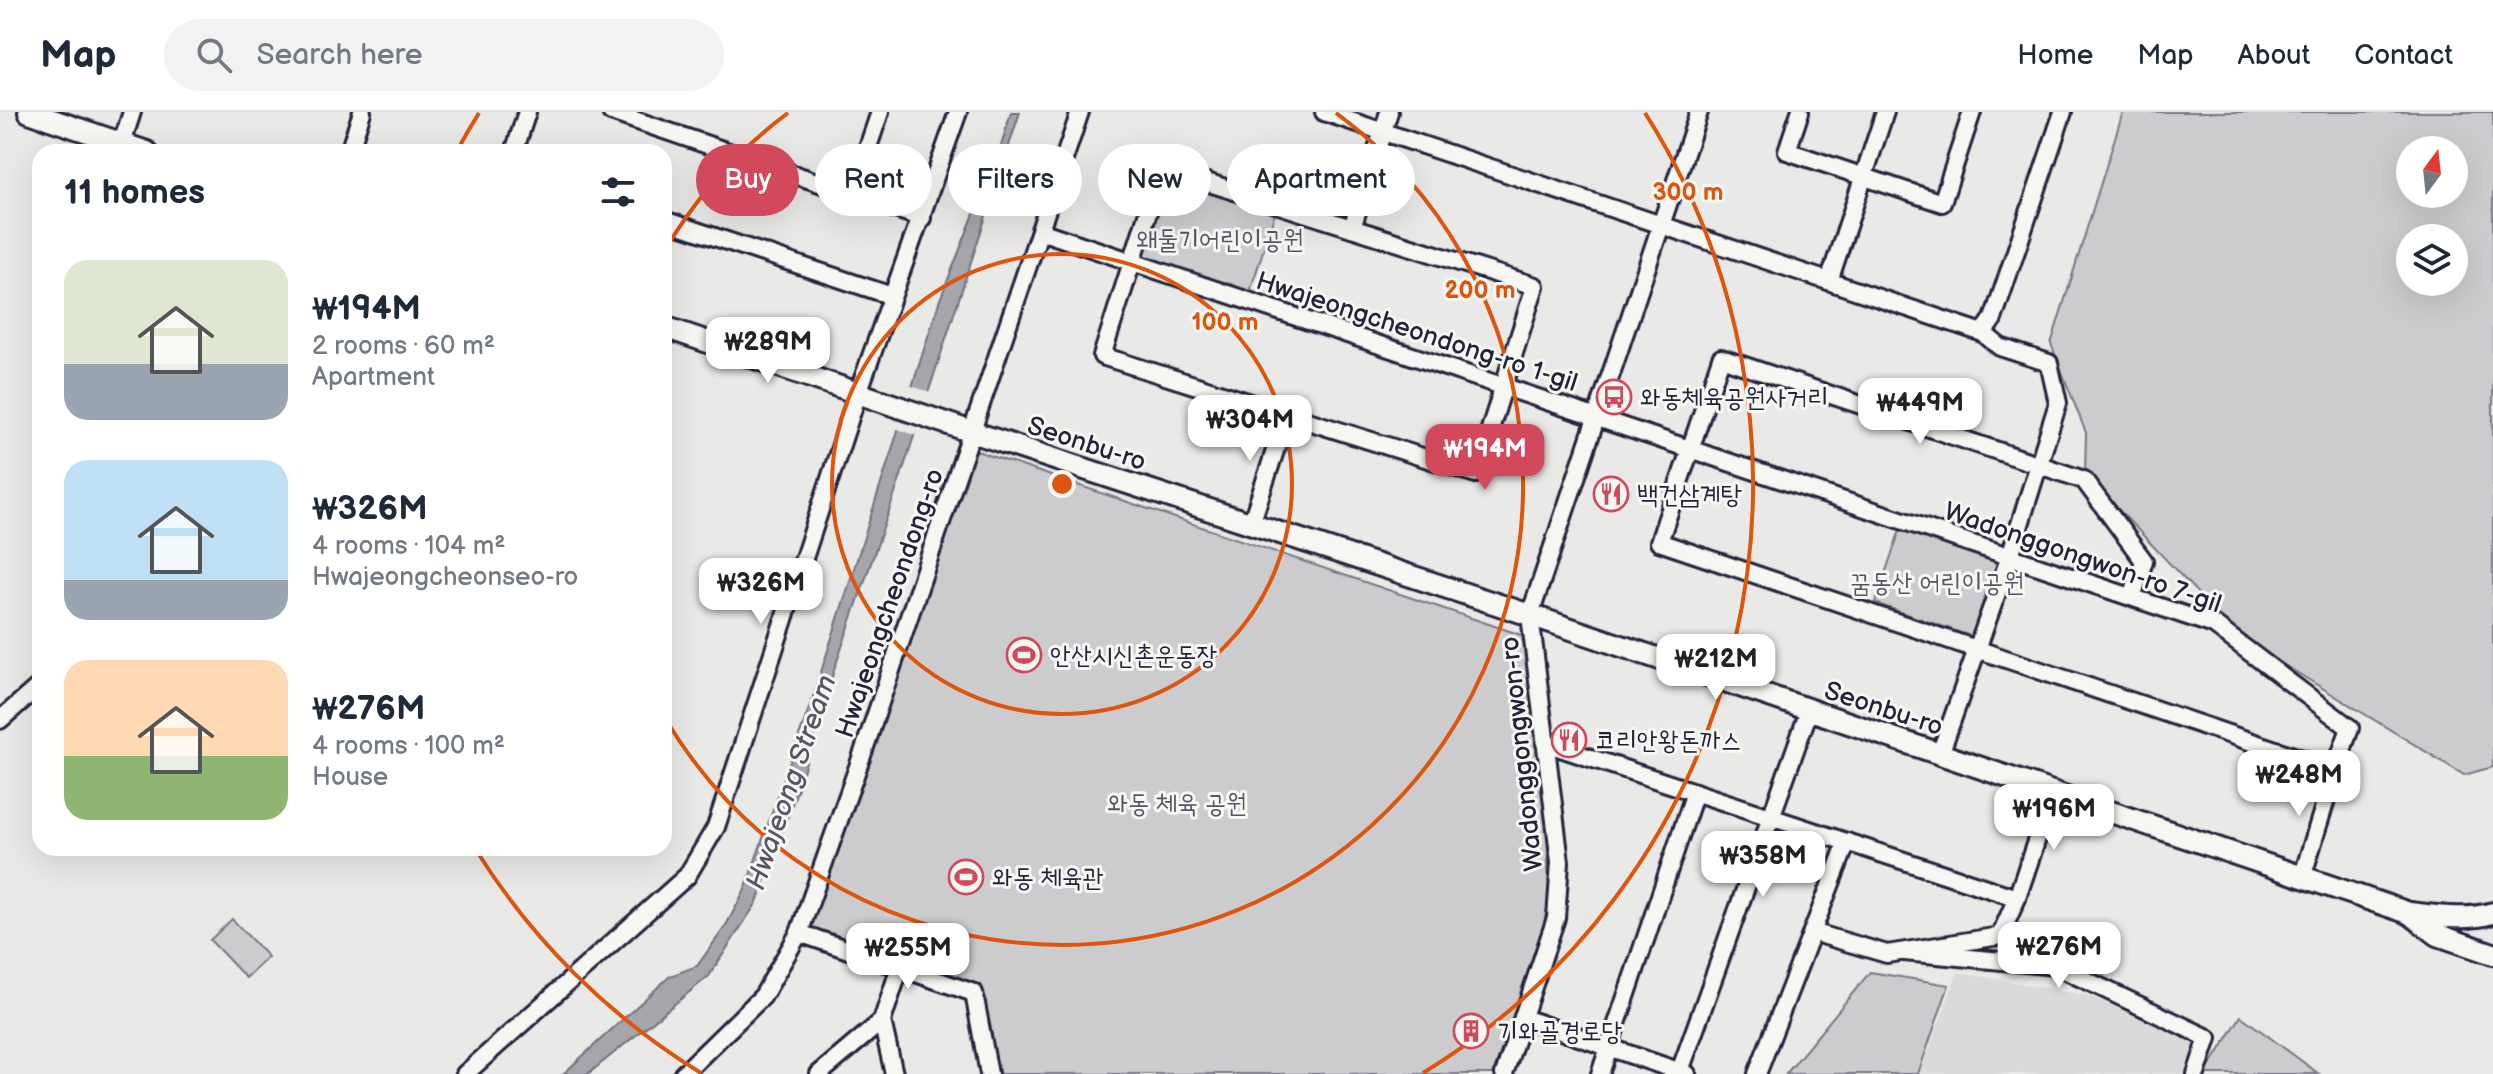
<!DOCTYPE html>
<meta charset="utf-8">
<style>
body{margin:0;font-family:"Balsamiq Sans","Poor Story",sans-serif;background:#f2f2f3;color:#1f2937;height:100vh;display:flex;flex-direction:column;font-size:30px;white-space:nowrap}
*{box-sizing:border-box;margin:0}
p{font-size:26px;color:#747a83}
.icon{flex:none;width:44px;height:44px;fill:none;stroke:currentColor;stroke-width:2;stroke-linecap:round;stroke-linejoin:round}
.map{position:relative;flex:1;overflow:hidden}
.sheet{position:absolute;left:32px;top:32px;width:640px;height:712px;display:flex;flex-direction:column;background:#fff;border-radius:24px;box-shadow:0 8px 32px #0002}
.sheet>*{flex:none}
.top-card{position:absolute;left:696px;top:32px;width:760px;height:72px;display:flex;gap:16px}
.needle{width:52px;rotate:15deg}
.tools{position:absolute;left:2396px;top:24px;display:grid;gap:16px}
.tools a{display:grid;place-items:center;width:72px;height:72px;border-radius:50%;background:#fff;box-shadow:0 8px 32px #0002;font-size:40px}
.price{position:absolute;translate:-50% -68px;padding:0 18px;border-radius:16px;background:#fff;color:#222;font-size:26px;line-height:52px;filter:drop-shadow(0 2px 4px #0008)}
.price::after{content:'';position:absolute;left:50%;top:48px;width:24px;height:18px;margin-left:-12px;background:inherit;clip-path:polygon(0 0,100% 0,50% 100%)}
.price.current{background:#d1495b;color:#fff}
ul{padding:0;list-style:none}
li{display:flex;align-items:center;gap:24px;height:200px;padding:0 32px}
li span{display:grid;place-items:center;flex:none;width:224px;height:160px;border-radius:24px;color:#555}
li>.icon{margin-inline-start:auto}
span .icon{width:96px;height:96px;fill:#fffc;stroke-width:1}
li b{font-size:34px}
h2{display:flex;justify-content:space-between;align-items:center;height:96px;padding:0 32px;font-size:34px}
.chip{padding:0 28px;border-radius:36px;background:#fff;box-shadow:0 8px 32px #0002;font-size:28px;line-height:72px}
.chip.current{background:#d1495b;color:#fff}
header{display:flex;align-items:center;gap:48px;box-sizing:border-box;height:112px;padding:0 40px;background:#fff;border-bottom:2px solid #e0e1e3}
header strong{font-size:38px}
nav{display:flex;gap:44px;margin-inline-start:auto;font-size:28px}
.search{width:560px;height:72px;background:#f2f2f3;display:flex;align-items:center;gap:20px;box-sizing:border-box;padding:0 28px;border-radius:44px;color:#747a83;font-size:30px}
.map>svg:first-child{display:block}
.built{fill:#dadada}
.green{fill:#ccccce;stroke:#777784;stroke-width:2;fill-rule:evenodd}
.water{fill:#a5a5ac;stroke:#71717f;stroke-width:2}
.pier{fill:#e9e9e7}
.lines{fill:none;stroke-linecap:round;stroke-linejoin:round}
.minor-casing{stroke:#22223b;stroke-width:22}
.major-casing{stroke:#22223b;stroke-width:26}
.minor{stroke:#f6f6f2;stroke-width:16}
.major{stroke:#f6f6f2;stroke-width:20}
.ring{fill:none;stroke:#de560e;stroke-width:4}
.labels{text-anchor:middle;stroke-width:6;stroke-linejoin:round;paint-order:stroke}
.park-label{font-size:26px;fill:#555567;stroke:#f6f6f2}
.street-label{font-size:26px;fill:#22223b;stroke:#f6f6f2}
.poi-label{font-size:26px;fill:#22223b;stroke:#f6f6f2;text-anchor:start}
.water-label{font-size:28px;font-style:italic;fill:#565668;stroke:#f6f6f2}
.centre{fill:#de560e;stroke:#f6f6f2;stroke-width:4}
.ring-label{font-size:24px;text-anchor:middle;font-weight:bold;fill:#de560e;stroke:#f6f6f2;stroke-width:6;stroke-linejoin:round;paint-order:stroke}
</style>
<header>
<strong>Map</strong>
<div class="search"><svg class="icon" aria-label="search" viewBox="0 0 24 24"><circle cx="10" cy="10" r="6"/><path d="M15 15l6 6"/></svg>Search here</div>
<nav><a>Home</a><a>Map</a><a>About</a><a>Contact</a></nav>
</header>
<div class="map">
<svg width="2493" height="962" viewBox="0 0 2493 962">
<rect width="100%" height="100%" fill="#e9e9e7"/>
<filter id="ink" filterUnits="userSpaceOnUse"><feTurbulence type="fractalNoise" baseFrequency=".0125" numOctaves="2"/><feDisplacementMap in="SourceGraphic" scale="16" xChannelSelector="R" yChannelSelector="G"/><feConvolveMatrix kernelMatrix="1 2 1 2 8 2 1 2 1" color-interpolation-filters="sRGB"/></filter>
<g filter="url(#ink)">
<polygon class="built" points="1958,860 2089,884 2217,939 2203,962 1920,962"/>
<g class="green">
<path d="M 2123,0 L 2493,0 L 2493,655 L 2464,663 L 2239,525 L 2085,362 L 2086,321 L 2051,232 ZM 2410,38 L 2454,38 L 2454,82 L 2410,82 ZM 2410,126 L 2454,126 L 2454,170 L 2410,170 Z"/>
<polygon points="1168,68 1275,101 1250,180 1145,147 1142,142 1162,70"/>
<polygon points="971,337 1542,530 1549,786 1538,842 1493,962 997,962 980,878 807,814"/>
<polygon points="1901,415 1999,449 1973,525 1875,491"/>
<polygon points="232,807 268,845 246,866 210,828"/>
<polygon points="1870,860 1949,873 1918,962 1786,962"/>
<polygon points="2241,904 2319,962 2205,962"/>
</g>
<polygon class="water" points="1011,0 1020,0 899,370 835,555 799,673 757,790 709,864 588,962 563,962 670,864 697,854 725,815 744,780 814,582 939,190 1001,34"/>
<polygon class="pier" points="909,273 932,281 918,324 895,316"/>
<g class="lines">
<g class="minor-casing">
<g id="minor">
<polyline points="611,0 922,106"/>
<polyline points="1324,0 1983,221 1993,207 2063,0"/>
<polyline points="1800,0 1787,39 1942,91 1972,0"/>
<polyline points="122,31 132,0"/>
<polyline points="349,40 362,0"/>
<polyline points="514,40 527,0"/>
<polygon points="1162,56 1535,174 1476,362 1102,244"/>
<polyline points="852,82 880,0"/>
<polyline points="664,108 892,184"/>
<polyline points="1352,116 1389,0"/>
<polyline points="1040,119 2214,513 2350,616 2335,658 1659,430 1721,246 2084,368 2144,449 2132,485"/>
<polyline points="1829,169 1885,0"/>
<polyline points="1251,412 1287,302"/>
<polyline points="0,608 40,573"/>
<polyline points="1545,631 2017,786"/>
<polyline points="1940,642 2010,444 2058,291 2049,251 2000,235 1983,221"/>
<polyline points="2302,766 2335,658"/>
<polyline points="1812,820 1887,842 2000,824 2017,786 2052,682"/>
<polyline points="799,821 974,881 989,962"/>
<polyline points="1904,840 2056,854 2208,926 2196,962"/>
<polyline points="1523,906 1687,962"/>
<polyline points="882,909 894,962"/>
<polyline points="465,962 687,764 716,715 858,281 958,0"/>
<polyline points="683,962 763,884 799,821 865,635 1080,0"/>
<polyline points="819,962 882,909 900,855"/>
<polyline points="1504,962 1556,806 1560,750 1530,503 1699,0"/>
<polyline points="1600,962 1695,680"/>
<polyline points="1679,962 1809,599"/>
<polyline points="1757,962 1847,730"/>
</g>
</g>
<g class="major-casing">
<g id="major">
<polyline points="29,0 147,40"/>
<path d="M 664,215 L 972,320 L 1530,503 L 2409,801 C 2437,804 2465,809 2493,801"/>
<polyline points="2409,801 2438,823 2493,842"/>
</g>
</g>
<use href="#minor" class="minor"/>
<use href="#major" class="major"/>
</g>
</g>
<g class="ring">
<circle cx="1062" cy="372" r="230"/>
<path d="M665 138A461 461 0 0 1 788 1M1336 1A461 461 0 1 1 665 606"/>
<path d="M701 961A691 691 0 0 1 476 738M458 37A691 691 0 0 1 479 1M1645 1A691 691 0 0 1 1423 961"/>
</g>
<defs>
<g id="bus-ring" transform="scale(1.8)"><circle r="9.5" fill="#f6f6f2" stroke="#d1495b" stroke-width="1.5"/><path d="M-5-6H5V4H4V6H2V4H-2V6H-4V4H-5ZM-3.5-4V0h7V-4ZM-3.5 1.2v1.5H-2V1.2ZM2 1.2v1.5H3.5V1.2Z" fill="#d1495b"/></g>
<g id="restaurant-ring" transform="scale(1.8)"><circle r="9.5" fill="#f6f6f2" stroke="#d1495b" stroke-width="1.5"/><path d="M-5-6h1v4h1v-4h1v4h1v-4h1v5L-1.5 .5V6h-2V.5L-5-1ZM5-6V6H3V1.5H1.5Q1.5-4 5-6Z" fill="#d1495b"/></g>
<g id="stadium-ring" transform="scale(1.8)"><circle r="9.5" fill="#f6f6f2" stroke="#d1495b" stroke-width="1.5"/><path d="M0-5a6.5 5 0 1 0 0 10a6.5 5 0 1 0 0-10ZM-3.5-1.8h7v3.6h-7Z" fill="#d1495b"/></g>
<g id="building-ring" transform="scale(1.8)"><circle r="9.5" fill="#f6f6f2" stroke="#d1495b" stroke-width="1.5"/><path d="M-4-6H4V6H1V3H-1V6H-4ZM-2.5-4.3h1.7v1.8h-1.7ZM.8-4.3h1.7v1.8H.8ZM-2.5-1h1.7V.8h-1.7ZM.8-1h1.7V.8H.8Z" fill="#d1495b"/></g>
</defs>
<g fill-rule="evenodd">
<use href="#bus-ring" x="1614" y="285"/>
<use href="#restaurant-ring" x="1611" y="382"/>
<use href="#stadium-ring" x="1024" y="543"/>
<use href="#restaurant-ring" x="1569" y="628"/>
<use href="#stadium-ring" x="966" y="765"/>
<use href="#building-ring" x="1471" y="919"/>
</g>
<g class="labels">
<g class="park-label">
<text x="1220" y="136">왜둘기어린이공원</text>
<text x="1937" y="479">꿈동산 어린이공원</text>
<text x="1177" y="700">와동 체육 공원</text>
</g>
<g class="street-label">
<text transform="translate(1417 219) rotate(18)" y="9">Hwajeongcheondong-ro 1-gil</text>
<text transform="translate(1087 331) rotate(18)" y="9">Seonbu-ro</text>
<text transform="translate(2083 445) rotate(19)" y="9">Wadonggongwon-ro 7-gil</text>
<text transform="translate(889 491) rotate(-71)" y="9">Hwajeongcheondong-ro</text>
<text transform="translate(1884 596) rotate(18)" y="9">Seonbu-ro</text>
<text transform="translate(1521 642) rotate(-96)" y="9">Wadonggongwon-ro</text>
</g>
<g class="poi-label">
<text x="1640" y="294">와동체육공원사거리</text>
<text x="1637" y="391">백건삼계탕</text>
<text x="1050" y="552">안산시신촌운동장</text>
<text x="1595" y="637">코리안왕돈까스</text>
<text x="992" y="774">와동 체육관</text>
<text x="1497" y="928">기와골경로당</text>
</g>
<g class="water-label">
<text transform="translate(790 670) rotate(-71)" y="10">Hwajeong Stream</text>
</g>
</g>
<circle cx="1062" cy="372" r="12" class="centre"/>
<g class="ring-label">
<text x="1688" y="88">300 m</text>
<text x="1480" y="186">200 m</text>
<text x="1225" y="218">100 m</text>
</g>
</svg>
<div class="tools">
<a><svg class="needle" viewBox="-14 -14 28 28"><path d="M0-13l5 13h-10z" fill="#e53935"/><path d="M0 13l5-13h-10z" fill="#747a83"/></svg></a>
<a><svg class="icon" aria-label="layers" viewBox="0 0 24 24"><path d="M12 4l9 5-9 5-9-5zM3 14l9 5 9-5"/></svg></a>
</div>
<b class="price" style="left:768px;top:273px">₩289M</b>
<b class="price" style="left:1920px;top:334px">₩449M</b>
<b class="price" style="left:1250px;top:351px">₩304M</b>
<b class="price current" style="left:1485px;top:380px">₩194M</b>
<b class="price" style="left:761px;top:514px">₩326M</b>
<b class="price" style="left:1716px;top:590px">₩212M</b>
<b class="price" style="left:2299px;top:706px">₩248M</b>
<b class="price" style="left:2054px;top:740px">₩196M</b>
<b class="price" style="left:1763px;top:787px">₩358M</b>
<b class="price" style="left:2059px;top:878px">₩276M</b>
<b class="price" style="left:908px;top:879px">₩255M</b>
<div class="top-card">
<a class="chip current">Buy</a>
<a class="chip">Rent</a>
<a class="chip">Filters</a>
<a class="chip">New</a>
<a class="chip">Apartment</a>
</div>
<section class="sheet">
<h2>11 homes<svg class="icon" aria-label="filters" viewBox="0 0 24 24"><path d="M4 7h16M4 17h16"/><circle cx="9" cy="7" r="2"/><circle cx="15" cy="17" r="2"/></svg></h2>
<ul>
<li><span style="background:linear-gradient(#dfe7d0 65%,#9aa5b1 0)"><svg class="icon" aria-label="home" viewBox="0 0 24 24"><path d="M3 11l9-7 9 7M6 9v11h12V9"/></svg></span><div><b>₩194M</b><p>2 rooms · 60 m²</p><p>Apartment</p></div></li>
<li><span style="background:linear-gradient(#bfe0f5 75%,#9aa5b1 0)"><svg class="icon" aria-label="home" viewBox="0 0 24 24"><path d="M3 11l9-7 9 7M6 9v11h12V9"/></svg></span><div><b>₩326M</b><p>4 rooms · 104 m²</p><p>Hwajeongcheonseo-ro</p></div></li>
<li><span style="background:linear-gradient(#ffd9b3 60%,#8fb573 0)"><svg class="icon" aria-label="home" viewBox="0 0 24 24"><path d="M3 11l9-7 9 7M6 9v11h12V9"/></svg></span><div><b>₩276M</b><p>4 rooms · 100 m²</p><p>House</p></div></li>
</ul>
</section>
</div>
